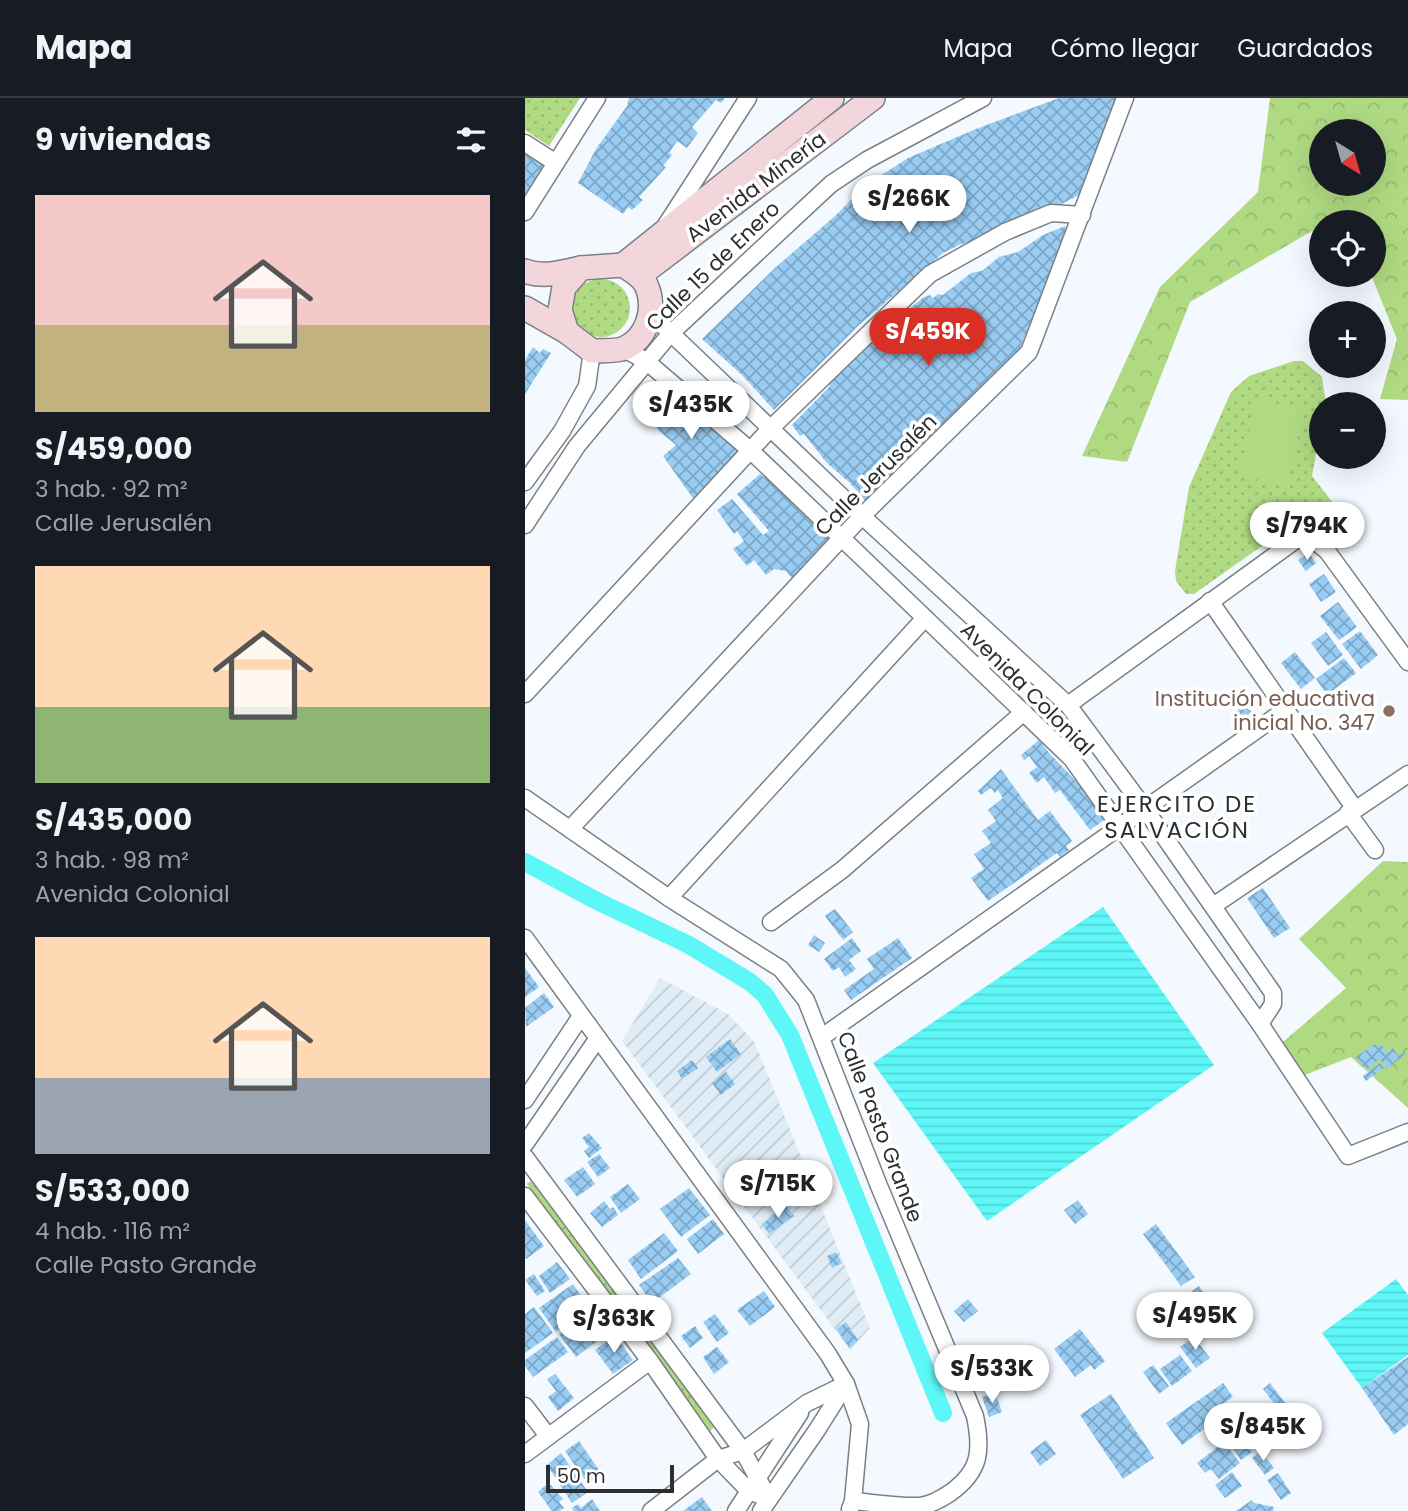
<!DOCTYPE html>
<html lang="es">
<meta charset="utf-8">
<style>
body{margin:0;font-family:Poppins,sans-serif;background:#242831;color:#f1f3f6;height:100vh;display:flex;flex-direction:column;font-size:26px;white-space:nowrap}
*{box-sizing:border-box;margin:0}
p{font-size:23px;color:#9ea1a6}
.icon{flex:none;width:38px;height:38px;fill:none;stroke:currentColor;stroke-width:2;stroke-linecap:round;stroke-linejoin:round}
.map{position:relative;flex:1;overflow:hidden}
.details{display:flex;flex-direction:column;background:#171b24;width:525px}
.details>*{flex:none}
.needle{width:46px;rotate:143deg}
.tools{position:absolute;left:784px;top:21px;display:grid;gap:14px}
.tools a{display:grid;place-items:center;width:77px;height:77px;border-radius:50%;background:#171b24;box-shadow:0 7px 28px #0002;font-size:35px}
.scale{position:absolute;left:21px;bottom:18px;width:128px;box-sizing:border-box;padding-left:7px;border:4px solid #2c2e30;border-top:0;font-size:19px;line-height:24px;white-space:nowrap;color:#2c2e30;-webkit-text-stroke:5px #fff;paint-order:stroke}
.price{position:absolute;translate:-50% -60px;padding:0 16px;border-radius:24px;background:#fff;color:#222;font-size:23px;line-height:46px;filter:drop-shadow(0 2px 4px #0008)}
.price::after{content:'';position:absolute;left:50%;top:42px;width:21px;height:16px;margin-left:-10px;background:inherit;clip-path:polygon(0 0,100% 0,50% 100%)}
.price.selected{background:#d93025;color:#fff}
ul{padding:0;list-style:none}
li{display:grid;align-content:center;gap:14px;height:371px;padding:0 35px}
li span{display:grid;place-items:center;height:217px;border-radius:0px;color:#555}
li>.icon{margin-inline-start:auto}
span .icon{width:126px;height:126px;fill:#fffc;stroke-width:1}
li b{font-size:30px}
h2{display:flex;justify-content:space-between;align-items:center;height:84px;padding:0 35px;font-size:30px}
header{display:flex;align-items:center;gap:42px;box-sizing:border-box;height:98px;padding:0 35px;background:#171b24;border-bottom:2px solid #363941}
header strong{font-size:33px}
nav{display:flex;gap:38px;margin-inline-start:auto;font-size:24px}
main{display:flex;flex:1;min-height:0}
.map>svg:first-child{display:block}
.industrial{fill:url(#industrial-furrows)}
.green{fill:url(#green-dots)}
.forest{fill:url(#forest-crowns);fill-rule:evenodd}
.pitch{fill:#afda82}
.water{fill:url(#water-rules)}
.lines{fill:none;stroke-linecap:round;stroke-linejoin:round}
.canal{stroke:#5df7f7;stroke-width:18}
.building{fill:url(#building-cross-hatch)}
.street-casing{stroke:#7b8084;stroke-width:19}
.secondary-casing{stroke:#7b8084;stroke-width:26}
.street{stroke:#fff;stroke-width:16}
.secondary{stroke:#f2d6dc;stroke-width:23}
.education-dot{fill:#8d6e63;stroke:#fff;stroke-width:2.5}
.labels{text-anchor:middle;stroke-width:7;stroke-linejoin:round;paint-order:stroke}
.street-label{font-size:21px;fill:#2c2e30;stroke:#fff}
.education-label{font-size:21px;fill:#785e54;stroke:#fff;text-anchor:end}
.neighbourhood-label{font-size:23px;letter-spacing:2px;fill:#2c2e30;stroke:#fff}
</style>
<header>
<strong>Mapa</strong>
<nav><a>Mapa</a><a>Cómo llegar</a><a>Guardados</a></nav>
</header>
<main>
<section class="details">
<h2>9 viviendas<svg class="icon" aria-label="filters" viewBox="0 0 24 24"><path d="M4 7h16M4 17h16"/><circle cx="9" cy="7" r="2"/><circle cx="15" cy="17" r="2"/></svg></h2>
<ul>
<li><span style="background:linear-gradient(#f6c9c9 60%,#c2b280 0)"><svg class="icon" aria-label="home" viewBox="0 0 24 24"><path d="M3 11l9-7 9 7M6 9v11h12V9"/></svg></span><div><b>S/459,000</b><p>3 hab. · 92 m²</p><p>Calle Jerusalén</p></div></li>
<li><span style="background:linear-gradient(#ffd9b3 65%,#8fb573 0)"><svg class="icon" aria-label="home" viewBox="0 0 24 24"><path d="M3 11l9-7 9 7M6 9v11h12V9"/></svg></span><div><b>S/435,000</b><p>3 hab. · 98 m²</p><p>Avenida Colonial</p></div></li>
<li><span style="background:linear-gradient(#ffd9b3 65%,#9aa5b1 0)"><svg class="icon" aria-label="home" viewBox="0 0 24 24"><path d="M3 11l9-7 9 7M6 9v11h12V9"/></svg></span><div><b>S/533,000</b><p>4 hab. · 116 m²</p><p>Calle Pasto Grande</p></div></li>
</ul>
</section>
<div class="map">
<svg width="883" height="1413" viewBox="0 0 883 1413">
<defs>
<pattern id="industrial-furrows" width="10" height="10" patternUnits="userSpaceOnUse" patternTransform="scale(1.75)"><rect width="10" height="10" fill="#e0edf7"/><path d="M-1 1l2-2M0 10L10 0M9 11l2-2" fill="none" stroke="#c0ccd4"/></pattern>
<pattern id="green-dots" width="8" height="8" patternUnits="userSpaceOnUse" patternTransform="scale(1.75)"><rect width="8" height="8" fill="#afda82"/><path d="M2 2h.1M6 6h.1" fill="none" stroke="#97bb71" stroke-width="1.8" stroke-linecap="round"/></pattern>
<pattern id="forest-crowns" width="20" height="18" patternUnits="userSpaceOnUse" patternTransform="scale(1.75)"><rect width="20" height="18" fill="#afda82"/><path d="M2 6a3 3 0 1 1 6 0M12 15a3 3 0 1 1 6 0" fill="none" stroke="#97bb71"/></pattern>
<pattern id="water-rules" width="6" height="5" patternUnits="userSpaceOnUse" patternTransform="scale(1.75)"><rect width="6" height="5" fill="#5df7f7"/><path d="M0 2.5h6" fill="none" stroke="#51d4d4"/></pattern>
<pattern id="building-cross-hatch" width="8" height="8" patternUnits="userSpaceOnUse" patternTransform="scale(1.75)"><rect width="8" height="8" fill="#98ccf3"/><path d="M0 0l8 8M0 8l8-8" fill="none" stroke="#7ca6c5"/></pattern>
</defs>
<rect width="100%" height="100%" fill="#f3f9fe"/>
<polygon class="industrial" points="135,880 203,916 230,945 345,1230 325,1252 97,943"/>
<g class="green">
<polygon points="0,0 55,0 24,48 0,32"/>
<circle cx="76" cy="210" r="29"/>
<path d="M 769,263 L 778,263 L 797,279 L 801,306 L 796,306 L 796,330 L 787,378 L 825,427 L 815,433 C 800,422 790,419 772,423 L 669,496 L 661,496 L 651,483 L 650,473 L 664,389 L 706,294 L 724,278 Z"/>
<polygon points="7,1082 190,1328 185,1333 2,1086"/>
</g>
<g class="forest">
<path d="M 745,0 L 883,0 L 883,302 L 855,301 L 872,241 L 846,177 L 849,177 L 849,124 L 796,124 L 796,140 L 787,133 L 665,204 L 602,364 L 557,358 L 635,189 L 733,94 ZM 796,33 L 849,33 L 849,86 L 796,86 Z"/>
<polygon points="858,763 883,764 883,1010 826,959 772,980 752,949 821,890 774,841"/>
</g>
<polygon class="pitch" points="732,301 779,312 761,388 714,377"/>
<g class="water">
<polygon points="578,809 689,967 462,1123 348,965"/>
<polygon points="871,1181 883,1197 883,1257 837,1290 797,1235"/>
</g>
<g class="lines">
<polyline class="canal" points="0,764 70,802 164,847 225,884 240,897 265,937 418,1315"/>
</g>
<g class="building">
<polygon points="104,0 200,0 196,5 191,2 167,29 173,35 162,50 152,43 144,55 147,57 138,68 141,69 114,99 118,102 107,112 103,109 98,116 53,85 71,51 102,8"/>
<polygon points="534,0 596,0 563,92 522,114 467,137 434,147 418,155 334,227 249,312 216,276 177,241 250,170 310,118 340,88 383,60 451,31"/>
<polygon points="0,54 24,70 0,108"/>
<polygon points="540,128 542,137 532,170 513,207 494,252 464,280 441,310 394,351 343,406 325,385 302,365 279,336 275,338 267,327 305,288 302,284 339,253 349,240 372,218 378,216 399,199 405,197 408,200 413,196 418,197 446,175 457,173 474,159 493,154 518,137"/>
<polygon points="8,249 15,255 18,251 26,255 0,296 0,262"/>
<polygon points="137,284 221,352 172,406 138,358 151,347 135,334 129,325 125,329 111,312"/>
<polygon points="235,376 259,395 301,437 306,432 312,437 270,484 261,473 249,471 241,477 229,462 222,468 208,451 219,443 212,433 209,436 192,412 207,401 238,437 244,433 212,396"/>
<polygon points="784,455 791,465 781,473 773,462"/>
<polygon points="799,476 811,494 796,504 784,486"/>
<polygon points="813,504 832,529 814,542 795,518"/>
<polygon points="835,533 853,557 836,571 817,546"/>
<polygon points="801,534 818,557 803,568 786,545"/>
<polygon points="770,554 790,580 776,591 756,565"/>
<polygon points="819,560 831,575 802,597 791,581"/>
<polygon points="719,608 727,614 716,622 710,614"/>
<polygon points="514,642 525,656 585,718 565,732 535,692 530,695 519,679 512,685 504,675 512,669 504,658 499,662 496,657"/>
<polygon points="476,671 513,722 525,713 547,743 541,748 544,752 535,759 532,755 463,803 446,780 459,771 449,756 466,745 457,733 471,723 463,712 478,700 473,692 470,695 466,690 456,697 453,693"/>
<polygon points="738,790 765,830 749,840 722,800"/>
<polygon points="310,811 328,834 318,842 300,818"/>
<polygon points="289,837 300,845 294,854 283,847"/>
<polygon points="327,840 336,853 324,862 331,871 320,879 314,869 308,873 299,861"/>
<polygon points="373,840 387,860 326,902 319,892 349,871 342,861"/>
<polygon points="0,870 14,889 0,899"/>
<polygon points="19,895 29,909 1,929 0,910"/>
<polygon points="205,941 216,956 192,974 181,959"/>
<polygon points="850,946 852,949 856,946 862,955 868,950 873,958 879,954 881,956 862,970 855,961 841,972 831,959"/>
<polygon points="167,962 173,970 157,981 152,973"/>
<polygon points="855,965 859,970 841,983 838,978"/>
<polygon points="201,974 210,986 196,997 187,985"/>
<polygon points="64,1035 77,1050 64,1060 59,1053 64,1049 57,1040"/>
<polygon points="74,1056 85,1070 73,1079 62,1064"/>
<polygon points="58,1069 70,1086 52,1099 39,1082"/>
<polygon points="103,1086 115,1101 96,1115 85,1099"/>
<polygon points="164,1090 185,1117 156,1139 135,1111"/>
<polygon points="553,1102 563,1116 550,1126 539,1112"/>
<polygon points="79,1103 85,1111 88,1109 93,1117 77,1129 65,1115"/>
<polygon points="261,1108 269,1118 244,1136 237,1126"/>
<polygon points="188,1121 199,1136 173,1156 162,1141"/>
<polygon points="0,1122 19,1148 1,1161 0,1160"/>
<polygon points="631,1126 670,1179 656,1188 618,1136"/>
<polygon points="139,1135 153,1153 116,1181 103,1162"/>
<polygon points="311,1154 317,1165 307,1170 302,1158"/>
<polygon points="153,1160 166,1176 127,1205 114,1187"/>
<polygon points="32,1164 45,1181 25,1195 14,1178"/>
<polygon points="9,1176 20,1193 12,1198 0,1182"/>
<polygon points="48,1186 65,1210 31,1234 14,1210"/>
<polygon points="674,1188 691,1211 677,1221 660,1198"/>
<polygon points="239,1193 250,1209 225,1228 212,1212"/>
<polygon points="443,1201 453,1213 439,1224 429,1213"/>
<polygon points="9,1209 28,1235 0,1255 0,1216"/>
<polygon points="190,1216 204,1235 192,1244 178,1224"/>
<polygon points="57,1219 74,1242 51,1259 34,1236"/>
<polygon points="321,1224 333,1242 324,1249 311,1231"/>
<polygon points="170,1228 178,1240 165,1250 156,1238"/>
<polygon points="555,1231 580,1263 569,1272 566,1267 550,1279 529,1251"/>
<polygon points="90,1237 108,1262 88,1276 70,1252"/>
<polygon points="32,1239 43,1254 8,1279 0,1268 0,1262"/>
<polygon points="669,1239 685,1260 671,1270 655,1249"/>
<polygon points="192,1249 204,1264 189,1276 178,1259"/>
<polygon points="655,1257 667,1273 647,1288 635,1271"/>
<polygon points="883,1259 883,1326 869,1337 837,1290"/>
<polygon points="628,1267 644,1288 634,1296 618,1274"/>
<polygon points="30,1276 49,1300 33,1313 23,1299 31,1293 22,1281"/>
<polygon points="698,1285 708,1299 688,1312 693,1321 657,1347 641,1325"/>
<polygon points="745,1285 761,1306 754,1312 738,1291"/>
<polygon points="470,1295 477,1314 464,1319 457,1299"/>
<polygon points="586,1296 629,1360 598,1381 555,1317"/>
<polygon points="716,1339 727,1354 716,1362 705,1346"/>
<polygon points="521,1342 531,1356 515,1368 505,1354"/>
<polygon points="54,1343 76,1375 63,1386 40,1353"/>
<polygon points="699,1344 715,1365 694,1381 686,1371 680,1375 672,1365"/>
<polygon points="736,1353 749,1370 740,1377 727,1360"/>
<polygon points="36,1355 63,1394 47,1405 22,1367"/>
<polygon points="707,1374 717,1388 700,1400 690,1387"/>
<polygon points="753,1375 766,1395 756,1402 742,1382"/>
<polygon points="21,1387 22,1389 26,1387 38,1401 34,1404 39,1410 34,1413 27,1413 13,1394"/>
<polygon points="177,1399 187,1413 158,1413"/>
<polygon points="67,1401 75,1413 49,1413 47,1410 53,1406 56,1410"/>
<polygon points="727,1402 729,1405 749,1409 748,1413 711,1413"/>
</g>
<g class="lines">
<g class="street-casing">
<g id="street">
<polyline points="0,45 31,65"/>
<polyline points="0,114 72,0"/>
<polyline points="141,127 223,0"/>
<polyline points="126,216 337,418 543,607 620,711 748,895 748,906 735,926"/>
<polyline points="99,251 121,263 225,352 547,661 735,926 823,1058 883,1034"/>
<polyline points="0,384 37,333 62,288 67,253"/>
<polyline points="0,427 52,348 145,236 306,86 342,62 458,0"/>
<polyline points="685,503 830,711"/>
<polyline points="453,570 477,547"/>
<polyline points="0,596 245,331 405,176 480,134 526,115 557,117"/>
<polyline points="543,607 775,439 792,445 802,453 883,564"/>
<path d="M 0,700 L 144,800 L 256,871 L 281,902 L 354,1088 L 450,1318 C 457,1352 456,1373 425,1395 C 416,1401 406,1407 395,1408 C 373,1409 350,1405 328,1403"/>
<polyline points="823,715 850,752"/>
<polyline points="45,731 337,418 504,254 600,0"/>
<polyline points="144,800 400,520"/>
<polyline points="688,808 883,676"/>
<polyline points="246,824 317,772 499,614"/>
<polyline points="0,840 303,1256 321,1286 335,1326 328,1403 325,1411"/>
<polyline points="297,939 760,612"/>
<polyline points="0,1002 56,918"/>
<polyline points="0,1046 73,940"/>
<polyline points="0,1059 218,1353 244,1401"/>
<polyline points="0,1098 125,1263 193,1361 224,1393 244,1401"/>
<polyline points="0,1308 23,1338"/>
<polyline points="0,1356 125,1263"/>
<polyline points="126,1413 193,1361 218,1353 282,1305 321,1286"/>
<polyline points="211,1413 275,1315"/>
<polyline points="236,1413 292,1332 321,1286"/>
</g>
</g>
<g class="secondary-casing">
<g id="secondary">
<path d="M 98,167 C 107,173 118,178 122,189 C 131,211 122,240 100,250 C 91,254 76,252 67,253 L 42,234 L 35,212 L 39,189 L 56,170 Z"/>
<polyline points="98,167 307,0"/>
<path d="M 0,173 C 18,180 39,174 56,170"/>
<polyline points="114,178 348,0"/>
<polyline points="0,210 42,234"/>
</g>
</g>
<use href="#street" class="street"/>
<use href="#secondary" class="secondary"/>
</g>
<circle class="education-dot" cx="864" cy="613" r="7"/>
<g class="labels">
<g class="street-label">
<text transform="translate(231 89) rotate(-37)" y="7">Avenida Minería</text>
<text transform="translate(188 168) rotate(-44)" y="7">Calle 15 de Enero</text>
<text transform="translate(351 377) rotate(-45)" y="7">Calle Jerusalén</text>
<text transform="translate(502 591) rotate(45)" y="7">Avenida Colonial</text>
<text transform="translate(355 1029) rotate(69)" y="7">Calle Pasto Grande</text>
</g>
<g class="education-label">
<text x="850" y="608">Institución educativa<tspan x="850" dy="24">inicial No. 347</tspan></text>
</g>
<g class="neighbourhood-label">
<text x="652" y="714">EJERCITO DE<tspan x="652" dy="26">SALVACIÓN</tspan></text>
</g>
</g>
</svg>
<div class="tools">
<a><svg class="needle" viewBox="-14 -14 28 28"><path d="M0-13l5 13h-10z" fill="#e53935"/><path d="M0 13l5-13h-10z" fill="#9ea1a6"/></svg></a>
<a><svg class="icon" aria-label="locate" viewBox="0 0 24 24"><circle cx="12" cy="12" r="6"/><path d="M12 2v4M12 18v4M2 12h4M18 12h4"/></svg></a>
<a>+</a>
<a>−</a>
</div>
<div class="scale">50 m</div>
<b class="price" style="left:384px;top:137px">S/266K</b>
<b class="price selected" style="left:403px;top:270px">S/459K</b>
<b class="price" style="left:166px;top:343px">S/435K</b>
<b class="price" style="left:782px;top:464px">S/794K</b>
<b class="price" style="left:253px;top:1122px">S/715K</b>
<b class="price" style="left:670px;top:1254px">S/495K</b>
<b class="price" style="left:89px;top:1257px">S/363K</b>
<b class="price" style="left:467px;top:1307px">S/533K</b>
<b class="price" style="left:738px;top:1365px">S/845K</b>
</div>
</main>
